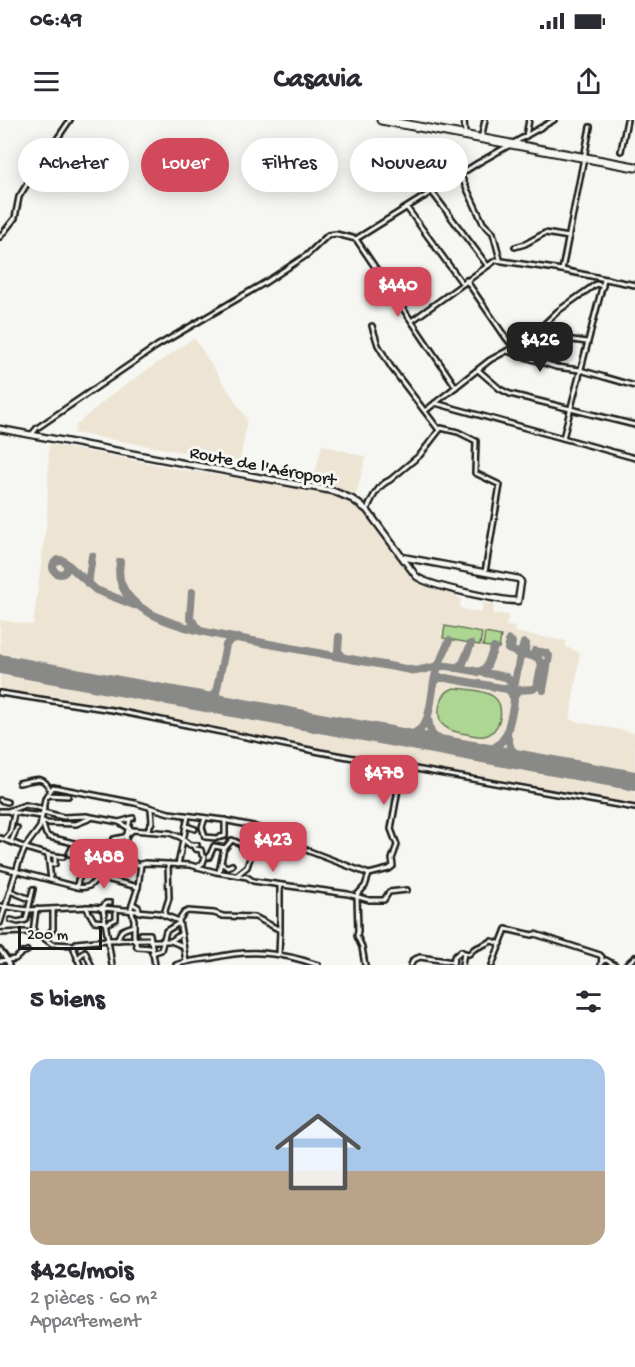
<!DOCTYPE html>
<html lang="fr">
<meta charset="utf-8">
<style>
body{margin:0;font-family:"Gochi Hand",sans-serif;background:#f2f2f3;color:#2b2b33;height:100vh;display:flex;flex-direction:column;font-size:22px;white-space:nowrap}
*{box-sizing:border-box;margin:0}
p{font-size:20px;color:#7c7c81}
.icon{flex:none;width:33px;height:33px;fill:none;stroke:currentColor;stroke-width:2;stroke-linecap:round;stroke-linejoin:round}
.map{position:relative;height:845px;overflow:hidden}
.panel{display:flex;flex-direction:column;background:#fff;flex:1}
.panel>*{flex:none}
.guide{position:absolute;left:18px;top:18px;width:600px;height:54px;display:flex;gap:12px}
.scale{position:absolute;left:18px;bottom:15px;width:84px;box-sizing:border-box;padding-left:6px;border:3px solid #1c1c1c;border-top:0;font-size:16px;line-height:21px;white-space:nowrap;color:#1c1c1c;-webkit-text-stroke:4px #f6f6f2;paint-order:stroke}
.price{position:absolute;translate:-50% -51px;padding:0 14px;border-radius:12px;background:#d1495b;color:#fff;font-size:20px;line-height:39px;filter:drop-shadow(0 2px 3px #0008)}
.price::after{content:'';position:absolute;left:50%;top:36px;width:18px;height:14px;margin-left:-9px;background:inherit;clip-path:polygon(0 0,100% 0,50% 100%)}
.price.current{background:#222;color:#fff}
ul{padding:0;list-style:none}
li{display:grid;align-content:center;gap:12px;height:318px;padding:0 30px}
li+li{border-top:2px solid #e1e1e2}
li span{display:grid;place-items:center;height:186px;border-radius:18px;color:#555}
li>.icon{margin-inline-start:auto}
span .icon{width:108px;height:108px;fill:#fffc;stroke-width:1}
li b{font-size:26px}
h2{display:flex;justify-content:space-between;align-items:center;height:72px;padding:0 30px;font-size:26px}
.tag{padding:0 21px;border-radius:27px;background:#fff;box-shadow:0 3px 15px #0003;font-size:21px;line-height:54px}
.tag.current{background:#d1495b;color:#fff}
.status{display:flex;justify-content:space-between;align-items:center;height:42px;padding:0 30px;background:#fff;direction:ltr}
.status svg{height:16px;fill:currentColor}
header{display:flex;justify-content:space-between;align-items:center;height:78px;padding:0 30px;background:#fff;font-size:27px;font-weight:700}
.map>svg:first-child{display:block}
.built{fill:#eee4d4}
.green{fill:#aed693;stroke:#657958;stroke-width:1.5}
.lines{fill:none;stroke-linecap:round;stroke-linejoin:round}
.taxiway{stroke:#898987;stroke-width:8}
.runway{stroke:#898987;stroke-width:20}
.street-casing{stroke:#1c1c1c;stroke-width:8}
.secondary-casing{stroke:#1c1c1c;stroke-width:9}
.highway-casing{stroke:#1c1c1c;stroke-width:11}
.street{stroke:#f6f6f2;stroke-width:3}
.secondary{stroke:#f6f6f2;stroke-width:4.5}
.highway{stroke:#f6f6f2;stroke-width:7}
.labels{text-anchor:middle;stroke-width:6;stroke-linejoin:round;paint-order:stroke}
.street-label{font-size:18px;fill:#1c1c1c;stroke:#f6f6f2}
</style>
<div class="status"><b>06:49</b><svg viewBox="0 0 49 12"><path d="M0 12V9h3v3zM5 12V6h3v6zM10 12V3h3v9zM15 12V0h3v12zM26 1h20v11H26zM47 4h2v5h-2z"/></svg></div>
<header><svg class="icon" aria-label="menu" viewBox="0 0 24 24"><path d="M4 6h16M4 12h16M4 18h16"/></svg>Casavia<svg class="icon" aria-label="share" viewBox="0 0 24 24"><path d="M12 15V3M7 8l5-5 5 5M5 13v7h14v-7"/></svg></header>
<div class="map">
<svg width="635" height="845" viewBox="0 0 635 845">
<rect width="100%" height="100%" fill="#f6f6f2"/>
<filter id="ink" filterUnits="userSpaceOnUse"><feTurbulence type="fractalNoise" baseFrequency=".0167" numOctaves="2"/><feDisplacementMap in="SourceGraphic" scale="12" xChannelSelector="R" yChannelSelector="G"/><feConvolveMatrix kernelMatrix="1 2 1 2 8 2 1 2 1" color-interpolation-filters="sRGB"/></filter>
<g filter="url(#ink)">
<g class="built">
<polygon points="194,218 247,299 240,342 74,313 76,305 111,275"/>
<polygon points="49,324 178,349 326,372 351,381 369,395 377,404 414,457 419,461 428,465 458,471 457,477 461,478 460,486 462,489 481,493 483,483 494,485 493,495 495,496 496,493 508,495 506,506 515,507 514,512 566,521 566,527 580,533 570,600 635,613 635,687 402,645 158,595 0,572 0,500 33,505 47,399"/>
<polygon points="322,325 366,337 356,374 313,362"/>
</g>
<g class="green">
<polygon points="445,506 482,513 480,525 443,518"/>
<polygon points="485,513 501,516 499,528 483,526"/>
<path d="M 454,568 C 465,569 486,570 495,578 C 506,588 500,613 484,616 C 477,617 468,614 461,613 C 453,611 447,610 441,603 C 436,590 440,573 454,568 Z"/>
</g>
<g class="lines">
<g class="taxiway">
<circle cx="60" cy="447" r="7"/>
<polyline points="65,442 96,470 134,485"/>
<path d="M 120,442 C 109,496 197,511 234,518"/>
<polyline points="88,464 92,436"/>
<polyline points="192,472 190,498 199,509"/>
<polyline points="339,517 338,531 343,537"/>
<polyline points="511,528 512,522 509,520 508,529 518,533 520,536 514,568"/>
<polyline points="535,531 546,533 549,536 543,570"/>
<polyline points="520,536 524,523 526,524 525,531"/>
<polyline points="456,548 463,543 471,524"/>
<polyline points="479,552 486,548 494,528"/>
<polyline points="434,563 438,558 446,558 507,569 511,572 513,577"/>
<polyline points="216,573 217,579 225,586"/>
<polyline points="514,576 518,570 533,569 537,566 542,544 537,537 523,534 520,537"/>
<path d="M 203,582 L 211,579 L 216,573 L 226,525 L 230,520 L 237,518 L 416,551 L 439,546 L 448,546 L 506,557 C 522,568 510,597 507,613 C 500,627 490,632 476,632"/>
<polyline points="428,599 431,613 444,626"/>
<polyline points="507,615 511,629 524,640"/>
<path d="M 399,617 C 434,616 429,583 435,557 C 438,544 444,533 449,521"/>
</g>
<polyline class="runway" points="0,544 635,661"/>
<g class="street-casing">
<g id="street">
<polyline points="464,0 465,14"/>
<polyline points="526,16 529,0"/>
<polyline points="481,19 485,0"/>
<polyline points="621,31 627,0"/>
<polyline points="460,54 483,103 493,113 500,139"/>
<polyline points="432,72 487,145"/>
<polyline points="407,88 462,163"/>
<polyline points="0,117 15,98 19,77 27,64 33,60 54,35 57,19 70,0"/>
<polyline points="356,119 456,267"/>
<polyline points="515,127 525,124 545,113 569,117"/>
<polyline points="562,150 590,7"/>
<polyline points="466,160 506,218 514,227"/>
<polyline points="413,200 496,140 562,150 635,165"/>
<polyline points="372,206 378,225 391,247 439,310"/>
<polyline points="542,207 551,217 587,222"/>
<polyline points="507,231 556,247 580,250 635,266"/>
<polyline points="478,250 500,269 510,274 635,305"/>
<polyline points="435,283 635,338"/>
<polyline points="425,291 490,240 514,227 536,212 558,191 596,164 603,166"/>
<polyline points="32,314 37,308 157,226 266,162 307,135 328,115 336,114 356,119 478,43 554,0"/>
<polyline points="563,318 604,160"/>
<path d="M 367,390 C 372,378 378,365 390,360 L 420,335 L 441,308 L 458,312 L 476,321 L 475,353 L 500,365 L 485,452"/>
<polyline points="0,573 112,590 320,632 635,688"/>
<path d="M 19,663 C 32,661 43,653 50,670"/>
<polyline points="47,675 68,676"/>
<polyline points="0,680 7,682"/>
<polyline points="0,691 8,691 25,685 44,689"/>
<polyline points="10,692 42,696"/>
<polyline points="43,692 63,697 86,696 119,702 132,710 170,713 180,717 190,725 197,725"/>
<polyline points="205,698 202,707 205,717 216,718 225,716 225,700"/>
<polyline points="41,700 47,703 76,704 91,698"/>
<polyline points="42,702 46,714 49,717 123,735 138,745 145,743 190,745 216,752 247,757 253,761 348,774 369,780 384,780 389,772 407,770"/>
<polyline points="119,702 133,698"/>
<polyline points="186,706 195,709"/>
<polyline points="147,711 152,702 151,689"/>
<path d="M 0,718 C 23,726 37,734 63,737"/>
<polyline points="5,719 10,713 14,694"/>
<polyline points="114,719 124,717 133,710"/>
<polyline points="11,722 17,708"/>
<polyline points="193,725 195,729 201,730 202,735 205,737 203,743 197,747"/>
<polyline points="97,729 108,723"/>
<polyline points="69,734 72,728 77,724"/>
<polyline points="48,735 51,760"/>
<polyline points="123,735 130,699"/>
<polyline points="209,737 214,726 225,728 232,720 241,724 242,728 251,735 247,747 237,755"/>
<polyline points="74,740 79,739 87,744 87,748"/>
<polyline points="141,744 138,767 131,788 134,800 134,816 137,827 152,828"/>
<polyline points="222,744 227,747 232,745"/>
<polyline points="50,745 55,744 55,736"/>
<polyline points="178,745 188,696"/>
<path d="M 0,747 L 77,767 C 89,769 91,765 98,757 L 138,767"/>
<polyline points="73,748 82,750"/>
<polyline points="89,749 112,751"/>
<polyline points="219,752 224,728"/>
<polyline points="280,765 280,810"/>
<polyline points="77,767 78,760 85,749 89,749 91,754 98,757"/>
<polyline points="10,771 30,779"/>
<polyline points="133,784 138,787 140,792"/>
<polyline points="0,786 28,790 91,787 159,793 179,801 186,841"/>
<polyline points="86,787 94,801 105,802"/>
<polyline points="101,789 106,783 110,783"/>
<polyline points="103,789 112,845"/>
<polyline points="164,794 169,778 168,745"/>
<polyline points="11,800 18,802 26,800 33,769"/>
<polyline points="179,800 184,793 188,791 214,793 223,796 255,797 280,810 279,834"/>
<polyline points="0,803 19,742 26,726 40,707 45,679 53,667 135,683 169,693 223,700 253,706 272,713 276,719 288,723 369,754"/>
<polyline points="106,804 116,799 116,790"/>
<polyline points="0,813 26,812 45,818 53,809 53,789"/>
<polyline points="33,813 36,789"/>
<polyline points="141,814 150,814 155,845"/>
<polyline points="45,819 52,824 74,825"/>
<path d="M 118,820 C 120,808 125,809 134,806"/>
<polyline points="150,821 171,821 183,826"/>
<polyline points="171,821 181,814"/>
<polyline points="0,830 6,838 9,845"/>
<polyline points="152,833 161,830 166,811 179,803"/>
<polyline points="77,839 85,831 91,845"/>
<polyline points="0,841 15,839 22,833 27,831"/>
<polyline points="603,841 606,840 615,845"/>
<polyline points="80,845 74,829 76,823 107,820 150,819"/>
<path d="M 176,845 C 188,840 200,840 212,838 C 251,829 280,832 318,845"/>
<polyline points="365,845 362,827 357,816 358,811 357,775 365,766 369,754 389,749 393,746 392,739 397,725 391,709 402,646"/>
<polyline points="411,845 413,840 420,837 453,842"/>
<polyline points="453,845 454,837 461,831 464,833"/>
<polyline points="462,845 464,833 469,834 474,829 492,821 501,824"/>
<polyline points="492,845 506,809 532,815 535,814 600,835 602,837 601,845"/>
<polyline points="626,845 635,837"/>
</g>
</g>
<g class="secondary-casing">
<path id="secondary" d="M 0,309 L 333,371 L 352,379 L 367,390 L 416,456 C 427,466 502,481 518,481 L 521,462 L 519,459 L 402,437"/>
</g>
<g class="highway-casing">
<polyline id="highway" points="381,0 635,47"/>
</g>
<use href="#street" class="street"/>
<use href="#secondary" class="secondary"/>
<use href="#highway" class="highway"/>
</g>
</g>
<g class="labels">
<g class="street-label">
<text transform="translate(263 345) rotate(11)" y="6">Route de l'Aéroport</text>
</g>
</g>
</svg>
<div class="scale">200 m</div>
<b class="price" style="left:398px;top:198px">$440</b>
<b class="price current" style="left:540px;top:253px">$426</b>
<b class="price" style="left:384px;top:686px">$478</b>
<b class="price" style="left:273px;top:753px">$423</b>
<b class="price" style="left:104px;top:770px">$488</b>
<div class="guide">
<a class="tag">Acheter</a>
<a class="tag current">Louer</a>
<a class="tag">Filtres</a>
<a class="tag">Nouveau</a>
</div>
</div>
<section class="panel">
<h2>5 biens<svg class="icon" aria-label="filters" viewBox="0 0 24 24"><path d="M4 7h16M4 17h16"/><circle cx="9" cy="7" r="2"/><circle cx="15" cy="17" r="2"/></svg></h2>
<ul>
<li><span style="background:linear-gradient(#a9c7e8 60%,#b9a48a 0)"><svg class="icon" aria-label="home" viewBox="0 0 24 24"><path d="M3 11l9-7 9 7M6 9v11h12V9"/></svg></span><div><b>$426/mois</b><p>2 pièces · 60 m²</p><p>Appartement</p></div></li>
</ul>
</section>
